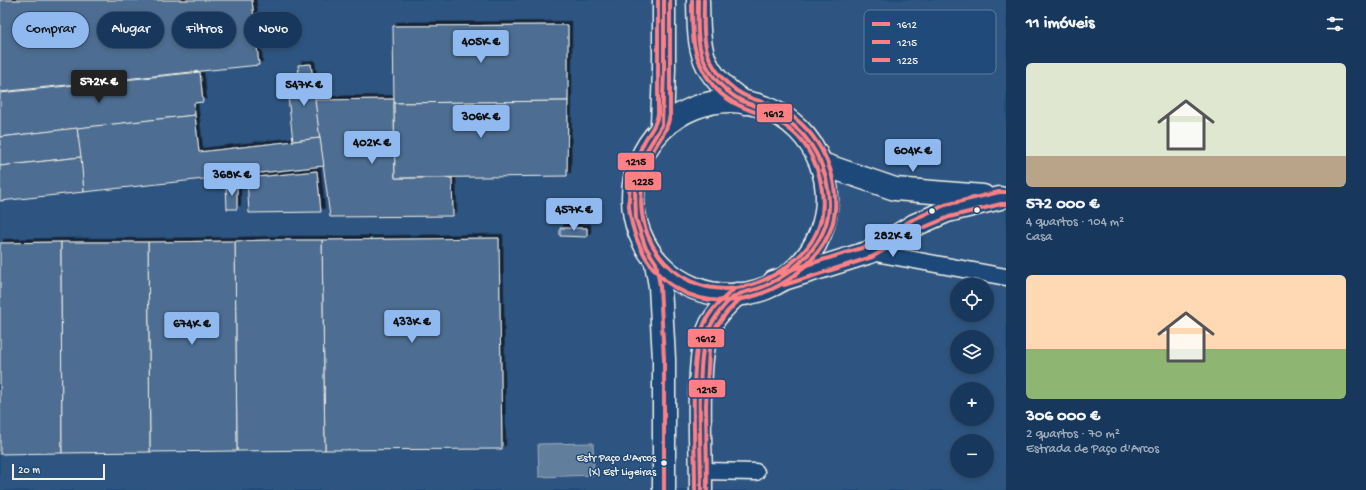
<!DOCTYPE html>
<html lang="pt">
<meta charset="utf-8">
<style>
body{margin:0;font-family:"Gochi Hand",sans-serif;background:#244365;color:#f1f3f6;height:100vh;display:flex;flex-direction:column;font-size:15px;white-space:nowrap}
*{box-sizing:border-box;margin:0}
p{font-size:13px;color:#9eacbb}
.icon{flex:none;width:22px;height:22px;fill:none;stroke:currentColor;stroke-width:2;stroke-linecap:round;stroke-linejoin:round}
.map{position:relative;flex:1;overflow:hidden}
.drawer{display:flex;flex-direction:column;background:#17385c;width:360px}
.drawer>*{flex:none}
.guide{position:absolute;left:12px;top:12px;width:380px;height:36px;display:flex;gap:8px}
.buttons{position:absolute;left:950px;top:278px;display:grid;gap:8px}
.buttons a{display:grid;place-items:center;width:44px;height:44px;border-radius:50%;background:#17385c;box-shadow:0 2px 6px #0003,0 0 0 1px #365272;font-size:20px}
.scale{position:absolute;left:12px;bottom:10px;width:93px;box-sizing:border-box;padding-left:4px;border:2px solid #f4f1e8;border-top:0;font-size:11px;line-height:14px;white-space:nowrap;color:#f4f1e8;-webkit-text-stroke:3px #1f4a7a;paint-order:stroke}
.price{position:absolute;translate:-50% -34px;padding:0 9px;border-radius:4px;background:#90b9f0;color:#111;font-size:13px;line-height:26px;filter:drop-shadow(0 1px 2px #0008)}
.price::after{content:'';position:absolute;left:50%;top:24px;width:12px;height:9px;margin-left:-6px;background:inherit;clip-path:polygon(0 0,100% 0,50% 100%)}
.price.current{background:#222;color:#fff}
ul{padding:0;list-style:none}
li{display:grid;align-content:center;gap:8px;height:212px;padding:0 20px}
li span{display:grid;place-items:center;height:124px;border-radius:6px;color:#555}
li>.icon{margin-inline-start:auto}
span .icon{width:72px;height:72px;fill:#fffc;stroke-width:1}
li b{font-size:17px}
h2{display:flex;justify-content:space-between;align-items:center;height:48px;padding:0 20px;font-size:17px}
.chip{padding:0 14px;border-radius:18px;background:#17385c;box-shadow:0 2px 6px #0003,0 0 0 1px #365272;font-size:14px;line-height:36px}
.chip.current{background:#90b9f0;color:#111}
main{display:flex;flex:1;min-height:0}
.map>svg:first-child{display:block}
.built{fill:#2d5581;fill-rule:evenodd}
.water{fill:#627e9d;stroke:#9cacbb}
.building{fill:#4d6e92;stroke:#f4f1e8;filter:url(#shadow)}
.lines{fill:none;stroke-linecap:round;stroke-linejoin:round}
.service-casing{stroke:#f4f1e8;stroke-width:19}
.minor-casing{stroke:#f4f1e8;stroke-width:25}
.primary-casing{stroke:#f4f1e8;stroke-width:25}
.service{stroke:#1f4a7a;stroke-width:16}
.minor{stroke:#1f4a7a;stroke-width:22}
.primary{stroke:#1f4a7a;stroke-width:22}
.bus-1-casing{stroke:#1f4a7a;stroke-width:7}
.bus-2-casing{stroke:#1f4a7a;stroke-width:7}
.bus-3-casing{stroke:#1f4a7a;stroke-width:7}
.bus-1{stroke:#ff8084;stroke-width:4}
.bus-2{stroke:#ff8084;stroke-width:4}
.bus-3{stroke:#ff8084;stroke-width:4}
.bus-dot{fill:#f4f1e8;stroke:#1f4a7a;stroke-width:1.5}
.labels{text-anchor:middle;stroke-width:3;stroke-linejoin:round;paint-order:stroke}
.bus-label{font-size:11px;fill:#f4f1e8;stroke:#1f4a7a;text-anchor:end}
.key{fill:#1f4a7a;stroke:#5f7c9b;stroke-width:1}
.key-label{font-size:11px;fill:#f4f1e8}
.line-badge{stroke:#1f4a7a;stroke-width:1.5}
.pale-badge-label{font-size:11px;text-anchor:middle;font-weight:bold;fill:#111}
</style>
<main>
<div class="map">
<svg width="1006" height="490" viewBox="0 0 1006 490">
<defs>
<filter id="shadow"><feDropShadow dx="3.5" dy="-3.5" stdDeviation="0" flood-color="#0009"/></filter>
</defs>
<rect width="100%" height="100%" fill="#1f4a7a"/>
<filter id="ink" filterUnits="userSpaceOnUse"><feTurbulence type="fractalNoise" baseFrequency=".025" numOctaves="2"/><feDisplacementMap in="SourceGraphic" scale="8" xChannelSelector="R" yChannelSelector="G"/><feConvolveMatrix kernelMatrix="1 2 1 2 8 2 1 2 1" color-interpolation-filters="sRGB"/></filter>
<g filter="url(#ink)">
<path class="built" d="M 0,0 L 1006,0 L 1006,490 L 0,490 ZM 957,285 L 987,285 L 987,315 L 957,315 ZM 957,337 L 987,337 L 987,367 L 957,367 ZM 957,389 L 987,389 L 987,419 L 957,419 ZM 957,441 L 987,441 L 987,471 L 957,471 Z"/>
<polygon class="water" points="593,443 594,475 539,477 538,444"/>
<g class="building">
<polygon points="0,0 252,0 259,65 0,92"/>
<polygon points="568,25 568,101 394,103 393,26"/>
<polygon points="311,64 320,138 293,141 287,88 300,87 298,65"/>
<polygon points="200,72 203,102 194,103 195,115 0,137 0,93"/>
<polygon points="394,99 395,178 452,178 453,216 330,217 315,100"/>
<polygon points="568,101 567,176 395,178 394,103"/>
<polygon points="195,115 199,152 320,138 324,166 84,192 77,128"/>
<polygon points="77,128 81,157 0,166 0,137"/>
<polygon points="81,157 84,192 0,201 0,166"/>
<polygon points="317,171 321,212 249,213 247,178"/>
<polygon points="226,185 237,185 237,209 227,209"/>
<polygon points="560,228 587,228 587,237 560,236"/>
<polygon points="499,238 502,449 325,450 322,240"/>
<polygon points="273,240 322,240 325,450 237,451 235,241"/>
<polygon points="235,241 237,451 150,452 148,242"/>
<polygon points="61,242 62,453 0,454 0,243"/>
<polygon points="61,242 148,242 150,452 62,453"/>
</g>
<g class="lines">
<g class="service-casing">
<g id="service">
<polyline points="870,252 1006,277"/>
<polyline points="701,471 756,472"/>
</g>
</g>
<g class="minor-casing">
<g id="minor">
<polyline points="822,164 895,189 983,196"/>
<polyline points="774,282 870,252 915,225 947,211 1000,198"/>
</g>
</g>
<g class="primary-casing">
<g id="primary">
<path d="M 698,0 C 699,52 699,72 745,103"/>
<circle cx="730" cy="198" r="97"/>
<polyline points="662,125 664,69 664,0"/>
<polyline points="656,263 660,286 664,359 664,490"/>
<path d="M 701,490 C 701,457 699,425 700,393 C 701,370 701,345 711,324 C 718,312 727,303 737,294"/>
</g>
</g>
<use href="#service" class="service"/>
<use href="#minor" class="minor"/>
<use href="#primary" class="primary"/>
<g class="bus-1-casing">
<g id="bus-1">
<polyline points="664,0 664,69 662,125 641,160 635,190 636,219 645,246 656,263 660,286 664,359 664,490"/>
<path d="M 698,0 C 698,19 696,40 703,58 C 710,76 728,96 747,103 C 757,107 768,109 778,115 C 811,133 830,170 829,206 C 828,243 795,272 765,286 C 756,290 747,291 739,294 C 727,299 718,313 712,323 C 701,343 701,366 700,389 C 699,423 701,456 701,490"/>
</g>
</g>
<g class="bus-2-casing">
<g id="bus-2">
<path d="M 658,0 L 658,114 C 656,127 649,132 643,144 C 634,162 628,185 629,206 C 630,218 633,230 638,242 C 667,313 748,316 801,270 C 819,254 833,235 835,210 C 838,167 815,126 777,107 C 768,103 758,101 748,97 C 731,90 716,74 709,57 C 702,39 704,19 704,0"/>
<polyline points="784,285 872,257 918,230 949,217 1001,204 1006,204"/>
<polyline points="707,490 706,405 709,350 716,327 727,312 741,298"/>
</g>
</g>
<g class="bus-3-casing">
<g id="bus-3">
<path d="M 670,0 L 670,115 C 667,132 661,136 654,149 C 648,160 645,171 643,183 C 631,243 680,300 743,287 C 774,280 811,255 820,223 C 825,207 823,191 819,175 C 814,159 806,143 793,132 C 768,110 734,113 712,84 C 691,56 692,34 692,0"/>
<polyline points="780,273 868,246 912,220 945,205 999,192 1006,192"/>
<path d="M 695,490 C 695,455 693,420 694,385 C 695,364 696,342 705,322 C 711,309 723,299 733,290"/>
</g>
</g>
<use href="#bus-1" class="bus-1"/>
<use href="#bus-2" class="bus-2"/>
<use href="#bus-3" class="bus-3"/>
</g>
</g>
<g class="bus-dot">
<circle cx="977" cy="210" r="3.5"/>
<circle cx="932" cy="211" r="3.5"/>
<circle cx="664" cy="463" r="3.5"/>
</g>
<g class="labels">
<g class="bus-label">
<text x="656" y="461">Estr Paço d'Arcos<tspan x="656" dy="14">(X) Est Ligeiras</tspan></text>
</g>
</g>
<rect x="864" y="10" width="132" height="64" rx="6" class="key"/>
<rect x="872" y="22" width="18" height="4" fill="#ff8084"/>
<rect x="872" y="40" width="18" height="4" fill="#ff8084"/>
<rect x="872" y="58" width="18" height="4" fill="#ff8084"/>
<g class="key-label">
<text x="897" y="28">1612</text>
<text x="897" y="46">1215</text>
<text x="897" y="64">1225</text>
</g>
<g class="line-badge">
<rect x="756" y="103" width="37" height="20" rx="4" fill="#ff8084"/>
<rect x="617" y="152" width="38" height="19" rx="4" fill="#ff8084"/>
<rect x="624" y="171" width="38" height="20" rx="4" fill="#ff8084"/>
<rect x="687" y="328" width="38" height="20" rx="4" fill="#ff8084"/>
<rect x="688" y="379" width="38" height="19" rx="4" fill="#ff8084"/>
</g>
<g class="pale-badge-label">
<text x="774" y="117">1612</text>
<text x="636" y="165">1215</text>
<text x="643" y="185">1225</text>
<text x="706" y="342">1612</text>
<text x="707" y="393">1215</text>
</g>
</svg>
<div class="buttons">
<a><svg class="icon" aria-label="locate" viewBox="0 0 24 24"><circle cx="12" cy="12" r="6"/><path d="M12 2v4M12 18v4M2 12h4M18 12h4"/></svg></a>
<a><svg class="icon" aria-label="layers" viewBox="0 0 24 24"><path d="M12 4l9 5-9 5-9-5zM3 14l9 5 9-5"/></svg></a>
<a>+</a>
<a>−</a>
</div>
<div class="scale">20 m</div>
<b class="price" style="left:481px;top:64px">405K €</b>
<b class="price current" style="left:99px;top:104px">572K €</b>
<b class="price" style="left:304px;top:107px">547K €</b>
<b class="price" style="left:481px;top:139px">306K €</b>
<b class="price" style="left:372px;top:165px">402K €</b>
<b class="price" style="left:913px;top:173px">604K €</b>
<b class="price" style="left:232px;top:197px">368K €</b>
<b class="price" style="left:574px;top:232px">457K €</b>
<b class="price" style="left:893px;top:258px">282K €</b>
<b class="price" style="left:412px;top:344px">433K €</b>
<b class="price" style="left:192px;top:346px">674K €</b>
<div class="guide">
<a class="chip current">Comprar</a>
<a class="chip">Alugar</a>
<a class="chip">Filtros</a>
<a class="chip">Novo</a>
</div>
</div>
<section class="drawer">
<h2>11 imóveis<svg class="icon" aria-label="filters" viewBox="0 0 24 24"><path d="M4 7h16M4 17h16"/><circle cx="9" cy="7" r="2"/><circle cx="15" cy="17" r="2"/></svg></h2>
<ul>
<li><span style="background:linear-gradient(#dfe7d0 75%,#b9a48a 0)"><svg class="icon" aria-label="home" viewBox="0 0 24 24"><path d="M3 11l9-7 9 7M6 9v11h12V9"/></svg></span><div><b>572 000 €</b><p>4 quartos · 104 m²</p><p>Casa</p></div></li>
<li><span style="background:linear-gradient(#ffd9b3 60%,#8fb573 0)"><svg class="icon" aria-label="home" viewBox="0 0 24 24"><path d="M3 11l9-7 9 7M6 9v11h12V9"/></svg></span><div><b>306 000 €</b><p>2 quartos · 70 m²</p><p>Estrada de Paço d'Arcos</p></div></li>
</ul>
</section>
</main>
